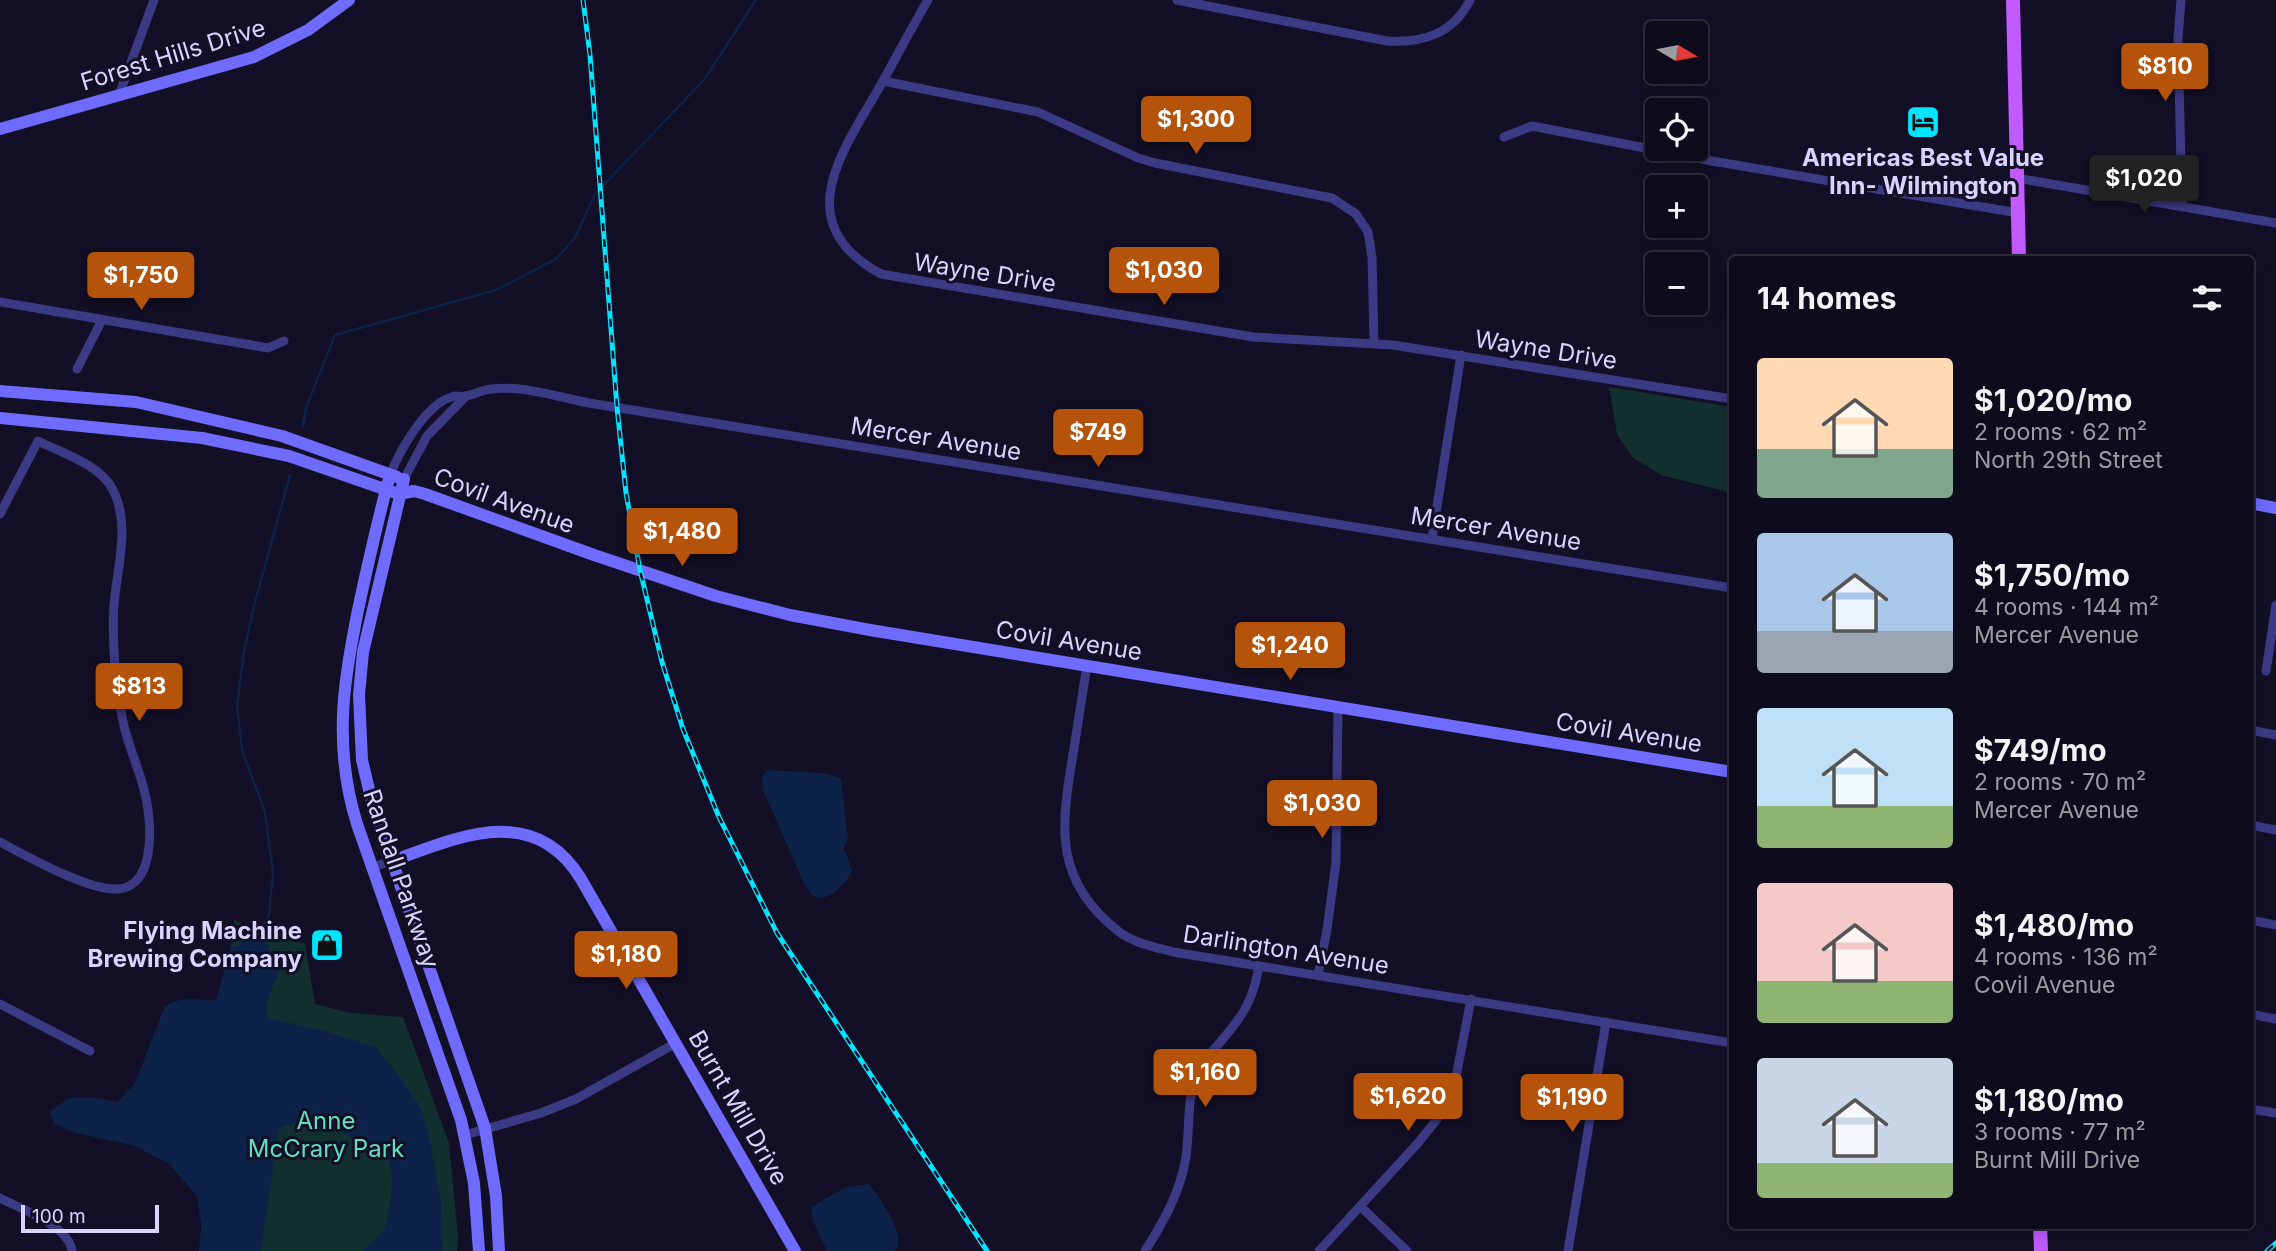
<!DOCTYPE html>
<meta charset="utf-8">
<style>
body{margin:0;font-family:Inter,sans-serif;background:#1c1929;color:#f1f3f6;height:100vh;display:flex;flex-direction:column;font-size:26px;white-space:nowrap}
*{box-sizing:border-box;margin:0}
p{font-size:23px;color:#9b9ba3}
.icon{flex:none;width:38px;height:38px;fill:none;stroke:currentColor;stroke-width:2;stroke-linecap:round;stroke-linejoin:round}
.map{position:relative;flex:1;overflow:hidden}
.sheet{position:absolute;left:1729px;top:256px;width:525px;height:973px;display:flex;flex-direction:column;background:#0e0b1c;border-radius:7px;box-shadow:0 4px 18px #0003,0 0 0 2px #2e2b3b}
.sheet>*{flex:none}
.needle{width:46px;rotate:100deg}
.tools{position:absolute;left:1645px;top:21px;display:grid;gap:14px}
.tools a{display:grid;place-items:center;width:63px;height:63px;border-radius:7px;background:#0e0b1c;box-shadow:0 4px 18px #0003,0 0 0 2px #2e2b3b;font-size:35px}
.scale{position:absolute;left:21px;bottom:18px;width:138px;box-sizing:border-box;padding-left:7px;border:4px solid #d9d4ff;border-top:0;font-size:19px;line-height:24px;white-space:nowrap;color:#d9d4ff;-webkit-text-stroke:5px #130f26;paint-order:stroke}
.price{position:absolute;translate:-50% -60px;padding:0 16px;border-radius:7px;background:#b45309;color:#fff;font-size:23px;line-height:46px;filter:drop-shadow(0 2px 4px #0008)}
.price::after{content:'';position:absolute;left:50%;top:42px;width:21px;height:16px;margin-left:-10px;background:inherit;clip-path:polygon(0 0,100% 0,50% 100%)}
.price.selected{background:#222;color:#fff}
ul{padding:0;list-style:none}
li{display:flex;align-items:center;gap:21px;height:175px;padding:0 28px}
li span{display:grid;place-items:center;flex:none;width:196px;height:140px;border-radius:7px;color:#555}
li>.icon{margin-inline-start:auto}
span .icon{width:84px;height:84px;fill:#fffc;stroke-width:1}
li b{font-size:30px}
h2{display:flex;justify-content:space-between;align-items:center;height:84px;padding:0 28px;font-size:30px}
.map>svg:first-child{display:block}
.green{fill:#12302f}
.water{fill:#0c2248}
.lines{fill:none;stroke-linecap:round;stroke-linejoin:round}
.stream{stroke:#0c2248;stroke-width:2.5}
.street{stroke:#3d3a85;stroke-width:9}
.secondary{stroke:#6f6bff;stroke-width:12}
.primary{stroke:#c25bff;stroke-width:14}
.rail-casing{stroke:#00e5ff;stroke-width:5}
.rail{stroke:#130f26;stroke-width:2.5;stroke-dasharray:8;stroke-linecap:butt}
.labels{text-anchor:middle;stroke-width:6;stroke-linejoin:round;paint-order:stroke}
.street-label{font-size:24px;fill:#d9d4ff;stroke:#130f26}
.poi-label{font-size:24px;font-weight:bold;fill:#d9d4ff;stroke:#130f26}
.park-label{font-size:24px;fill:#5fe0c0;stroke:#130f26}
</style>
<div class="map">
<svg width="2276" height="1251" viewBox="0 0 2276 1251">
<rect width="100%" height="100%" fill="#130f26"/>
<g class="green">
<polygon points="1609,387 1732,407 1732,493 1661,475 1632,457 1617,434"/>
<polygon points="234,920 305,944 315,1004 350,1013 403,1017 449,1143 458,1236 457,1251 199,1251"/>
</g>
<g class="water">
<path d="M 768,770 L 822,773 L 841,778 L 848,839 L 843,850 L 846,853 L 852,871 C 847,882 827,906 812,895 C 808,892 806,886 803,881 L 763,790 L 762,777 Z"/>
<path d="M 258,932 L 281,965 C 277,982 262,1001 268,1018 L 324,1031 L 376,1047 L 402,1080 L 421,1108 L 430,1141 L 441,1203 L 442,1251 L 362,1251 C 371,1244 380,1238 385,1227 C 390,1213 396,1171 388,1159 C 359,1141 313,1109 279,1129 L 261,1251 L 199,1251 L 202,1231 L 197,1196 L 169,1164 L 135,1146 L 76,1133 L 54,1124 L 50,1112 L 69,1098 L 95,1098 L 118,1102 L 135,1083 L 165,1006 C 179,996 200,1000 216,1000 L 230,950 Z"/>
<path d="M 869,1184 C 880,1199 902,1228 898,1247 L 893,1251 L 827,1251 L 813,1221 L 811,1207 L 846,1187 Z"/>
</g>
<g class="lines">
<g class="stream">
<polyline points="303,426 306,408 335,335 496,290 556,259 575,238 595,194 704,80 756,0"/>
<polyline points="258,933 269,915 273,873 265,812 242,750 237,705 244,651 255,602 290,475"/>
</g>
<g class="street">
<path d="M 928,0 C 912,27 898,54 883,81 C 846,147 785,222 881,274 L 1253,337 L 1393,345 L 1732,399"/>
<path d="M 1177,0 L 1387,41 C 1423,43 1453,34 1470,0"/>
<polyline points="2181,0 2178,39 2182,207"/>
<polyline points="883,81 1038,112 1138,158 1155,163 1332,198 1356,214 1368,232 1372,257 1374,343"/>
<polyline points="119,95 154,0"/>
<polyline points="1504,137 1532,126 1712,161 2018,213"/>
<polyline points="2017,178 2276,223"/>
<polyline points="0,302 268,348 284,341"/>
<polyline points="77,369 102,320"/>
<path d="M 390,475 C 400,450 426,403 454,396 C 458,396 461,397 465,396 C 474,395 482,390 491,389 C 523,385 558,397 589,403 L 1732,588"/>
<polyline points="404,479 427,436 466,396"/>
<path d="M 0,514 L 38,441 C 62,453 101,465 113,490 C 131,525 117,567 114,605 C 112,626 114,648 115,669 C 117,688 120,708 124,726 C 130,751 141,773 146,798 C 152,825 156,892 113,889 C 82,887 28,857 0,842"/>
<polyline points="1432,538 1461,355"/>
<path d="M 1087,665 C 1082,697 1077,729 1072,761 C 1060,831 1056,882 1118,931 C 1133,943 1155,947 1173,952 L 1732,1043"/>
<polyline points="2266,671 2276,605"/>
<polyline points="2250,730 2276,735"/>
<polyline points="2250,825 2276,830"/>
<polyline points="373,867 392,861"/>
<polyline points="2250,920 2276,925"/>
<polyline points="1318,975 1327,930 1336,862 1338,707"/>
<polyline points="0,1004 90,1051"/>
<polyline points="2250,1014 2276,1019"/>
<polyline points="2250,1109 2276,1113"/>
<polyline points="465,1135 541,1113 576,1099 676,1043"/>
<path d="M 0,1198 C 21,1209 69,1226 72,1251"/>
<polyline points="1360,1206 1407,1251"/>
<path d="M 1145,1251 C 1164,1221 1180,1193 1186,1157 C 1190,1129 1186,1098 1198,1072 C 1202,1062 1210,1054 1217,1046 C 1241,1018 1253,1003 1259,966"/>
<polyline points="1319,1251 1418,1143 1442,1113 1455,1082 1471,999"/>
<polyline points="1568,1251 1606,1022"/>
</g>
<g class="secondary">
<polyline points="0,129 254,57 308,30 349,0"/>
<polyline points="0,391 136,402 282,436 397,477"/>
<polyline points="0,418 202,438 289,456 393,492"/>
<path d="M 390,475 C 379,515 370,555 361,596 C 344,675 332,744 357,824 L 461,1120 L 474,1183 L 479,1251"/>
<polyline points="404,479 363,652 359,695 362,760 371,798 392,861 485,1128 496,1196 499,1251"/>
<polyline points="399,494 414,491 425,494 594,555 716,596 790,615 870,630 1732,772"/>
<polyline points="2250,503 2276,508"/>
<path d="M 392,861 C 458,837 534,802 581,879 L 795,1251"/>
</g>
<g class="primary">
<polyline points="2013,0 2019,259"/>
<polyline points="2040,1225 2041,1251"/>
</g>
<g class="rail-casing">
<g id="rail">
<polyline points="583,0 590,55 617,407 626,493 640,570 662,662 683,729 719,817 777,933 987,1251"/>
<polyline points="2267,1251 2276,1243"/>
</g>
</g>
<use href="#rail" class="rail"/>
</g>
<defs>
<g id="hotel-square" transform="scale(1.75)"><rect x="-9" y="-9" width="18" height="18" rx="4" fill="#00e5ff" stroke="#130f26"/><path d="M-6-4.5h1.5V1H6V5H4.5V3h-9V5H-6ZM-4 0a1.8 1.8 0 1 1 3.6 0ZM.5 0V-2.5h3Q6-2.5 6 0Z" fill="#111"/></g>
<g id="shop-square" transform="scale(1.75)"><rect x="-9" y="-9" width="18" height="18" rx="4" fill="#00e5ff" stroke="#130f26"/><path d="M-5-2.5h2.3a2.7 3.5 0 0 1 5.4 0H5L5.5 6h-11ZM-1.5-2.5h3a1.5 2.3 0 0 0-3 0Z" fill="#111"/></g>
</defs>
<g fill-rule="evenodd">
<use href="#hotel-square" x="1923" y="122"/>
<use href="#shop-square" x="327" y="945"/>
</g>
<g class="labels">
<g class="street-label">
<text transform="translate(173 55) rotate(-17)" y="8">Forest Hills Drive</text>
<text transform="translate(985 273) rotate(9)" y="8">Wayne Drive</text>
<text transform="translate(1546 350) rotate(9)" y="8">Wayne Drive</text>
<text transform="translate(936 439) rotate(9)" y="8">Mercer Avenue</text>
<text transform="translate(504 501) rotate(20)" y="8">Covil Avenue</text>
<text transform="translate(1496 529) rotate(9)" y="8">Mercer Avenue</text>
<text transform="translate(1069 641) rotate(9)" y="8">Covil Avenue</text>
<text transform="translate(1629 733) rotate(9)" y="8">Covil Avenue</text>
<text transform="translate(401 879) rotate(71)" y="8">Randall Parkway</text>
<text transform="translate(1286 950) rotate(9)" y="8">Darlington Avenue</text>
<text transform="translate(738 1108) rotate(60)" y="8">Burnt Mill Drive</text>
</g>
<g class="poi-label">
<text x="1923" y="166">Americas Best Value<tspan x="1923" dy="28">Inn- Wilmington</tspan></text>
<text x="302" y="939" text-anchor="end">Flying Machine<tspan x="302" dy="28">Brewing Company</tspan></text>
</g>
<g class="park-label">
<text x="326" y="1129">Anne<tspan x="326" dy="28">McCrary Park</tspan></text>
</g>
</g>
</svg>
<div class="tools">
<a><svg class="needle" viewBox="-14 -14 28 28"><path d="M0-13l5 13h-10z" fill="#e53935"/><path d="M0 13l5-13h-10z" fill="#9b9ba3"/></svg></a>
<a><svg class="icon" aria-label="locate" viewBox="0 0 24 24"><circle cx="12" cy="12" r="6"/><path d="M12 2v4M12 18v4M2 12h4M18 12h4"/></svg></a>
<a>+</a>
<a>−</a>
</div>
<div class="scale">100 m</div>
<b class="price" style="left:2165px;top:103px">$810</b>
<b class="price" style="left:1196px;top:156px">$1,300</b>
<b class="price selected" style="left:2144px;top:215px">$1,020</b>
<b class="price" style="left:1164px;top:307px">$1,030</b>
<b class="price" style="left:141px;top:312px">$1,750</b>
<b class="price" style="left:1098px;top:469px">$749</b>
<b class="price" style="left:682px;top:568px">$1,480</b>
<b class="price" style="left:1290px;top:682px">$1,240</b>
<b class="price" style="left:139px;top:723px">$813</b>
<b class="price" style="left:1322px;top:840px">$1,030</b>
<b class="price" style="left:626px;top:991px">$1,180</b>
<b class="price" style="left:1205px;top:1109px">$1,160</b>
<b class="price" style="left:1408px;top:1133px">$1,620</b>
<b class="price" style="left:1572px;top:1134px">$1,190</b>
<section class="sheet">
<h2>14 homes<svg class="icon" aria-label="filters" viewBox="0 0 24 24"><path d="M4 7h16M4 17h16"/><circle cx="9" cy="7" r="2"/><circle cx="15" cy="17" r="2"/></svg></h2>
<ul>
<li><span style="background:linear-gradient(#ffd9b3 65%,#7fa58c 0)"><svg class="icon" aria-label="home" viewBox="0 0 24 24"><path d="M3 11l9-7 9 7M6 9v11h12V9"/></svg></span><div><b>$1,020/mo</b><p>2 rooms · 62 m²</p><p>North 29th Street</p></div></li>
<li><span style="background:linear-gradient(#a9c7e8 70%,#9aa5b1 0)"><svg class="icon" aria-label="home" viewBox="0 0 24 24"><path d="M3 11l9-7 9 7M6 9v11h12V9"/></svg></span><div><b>$1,750/mo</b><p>4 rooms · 144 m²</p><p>Mercer Avenue</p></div></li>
<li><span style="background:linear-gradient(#bfe0f5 70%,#8fb573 0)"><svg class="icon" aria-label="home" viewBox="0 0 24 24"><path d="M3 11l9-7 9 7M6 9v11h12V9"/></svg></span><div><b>$749/mo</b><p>2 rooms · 70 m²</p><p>Mercer Avenue</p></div></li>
<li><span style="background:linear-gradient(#f6c9c9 70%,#8fb573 0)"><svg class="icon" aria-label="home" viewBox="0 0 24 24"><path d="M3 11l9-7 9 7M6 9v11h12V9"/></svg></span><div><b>$1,480/mo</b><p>4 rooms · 136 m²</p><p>Covil Avenue</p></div></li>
<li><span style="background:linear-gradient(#c9d6e8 75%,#8fb573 0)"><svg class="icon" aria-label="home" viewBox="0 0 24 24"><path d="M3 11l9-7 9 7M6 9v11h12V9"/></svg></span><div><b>$1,180/mo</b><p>3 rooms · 77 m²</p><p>Burnt Mill Drive</p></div></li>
</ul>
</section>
</div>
